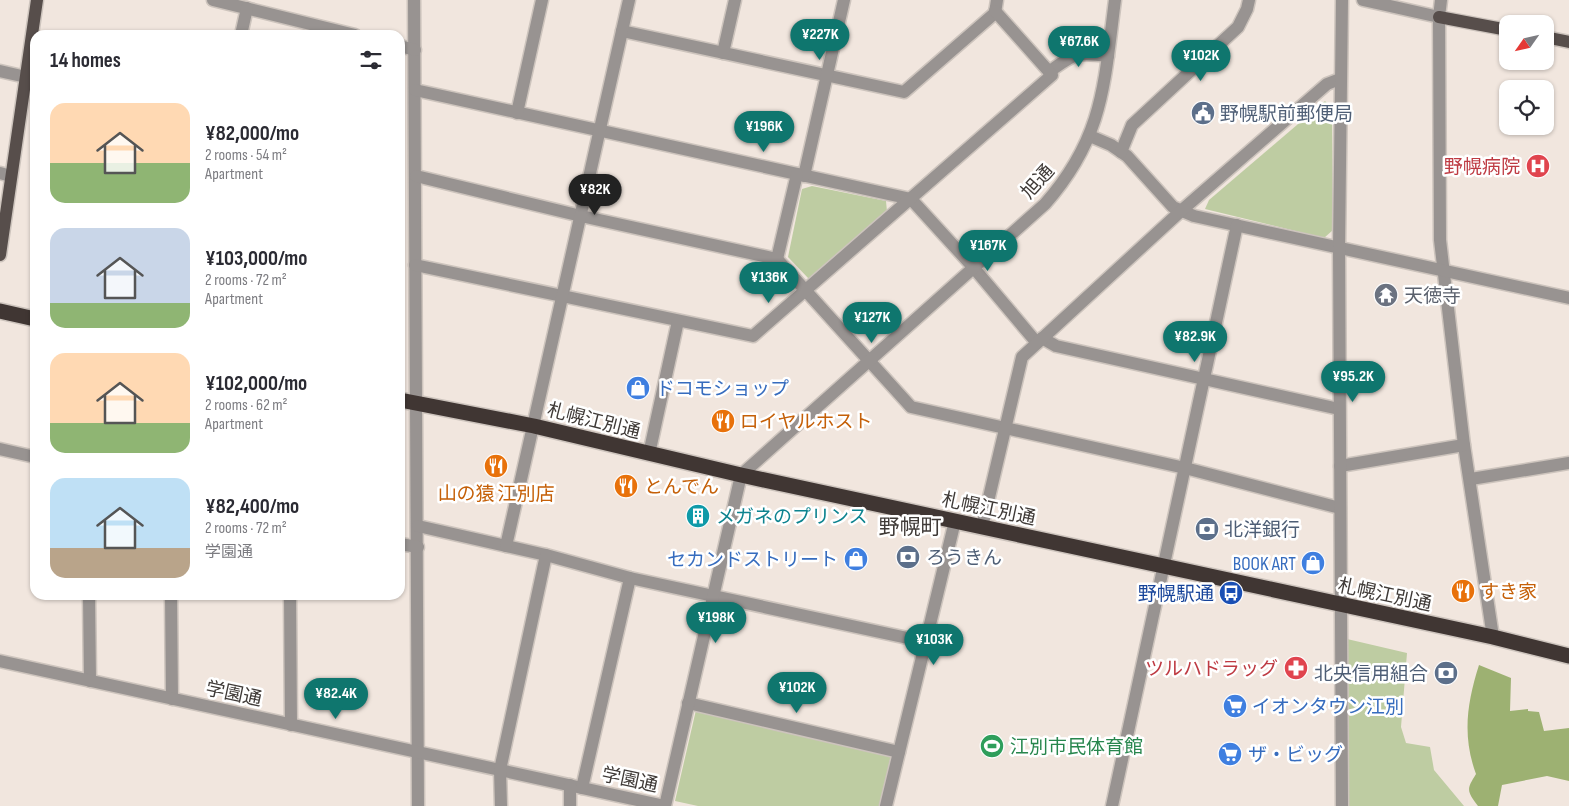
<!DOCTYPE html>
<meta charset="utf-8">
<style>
body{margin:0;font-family:"Sofia Sans Condensed","Noto Sans JP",sans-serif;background:#f2f2f3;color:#2b2b33;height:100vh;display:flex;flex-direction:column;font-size:19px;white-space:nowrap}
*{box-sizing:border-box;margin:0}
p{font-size:16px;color:#7c7c81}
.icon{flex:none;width:28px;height:28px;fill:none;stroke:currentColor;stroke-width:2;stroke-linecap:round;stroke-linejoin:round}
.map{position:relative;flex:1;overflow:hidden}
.sheet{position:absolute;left:30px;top:30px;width:375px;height:570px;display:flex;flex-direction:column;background:#fff;border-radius:15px;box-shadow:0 1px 4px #0004}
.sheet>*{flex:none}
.needle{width:32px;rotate:236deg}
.controls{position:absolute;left:1499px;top:15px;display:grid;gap:10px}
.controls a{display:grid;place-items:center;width:55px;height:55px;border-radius:10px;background:#fff;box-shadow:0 1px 4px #0004;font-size:25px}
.price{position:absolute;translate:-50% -42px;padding:0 11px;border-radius:18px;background:#0f766e;color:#fff;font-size:16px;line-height:32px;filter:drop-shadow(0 1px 2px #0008)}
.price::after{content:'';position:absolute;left:50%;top:30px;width:15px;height:11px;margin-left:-8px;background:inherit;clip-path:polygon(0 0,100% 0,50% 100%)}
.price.current{background:#222;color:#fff}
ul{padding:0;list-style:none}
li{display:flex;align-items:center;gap:15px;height:125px;padding:0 20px}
li span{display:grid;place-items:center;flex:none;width:140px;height:100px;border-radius:15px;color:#555}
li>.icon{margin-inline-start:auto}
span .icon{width:60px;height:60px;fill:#fffc;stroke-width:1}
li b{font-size:21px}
h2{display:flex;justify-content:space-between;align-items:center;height:60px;padding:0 20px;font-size:21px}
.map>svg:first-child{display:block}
.green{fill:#becca2}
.forest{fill:#9db172}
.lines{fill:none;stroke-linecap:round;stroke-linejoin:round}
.minor-casing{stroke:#cdc4bd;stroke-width:15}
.major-casing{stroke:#cdc4bd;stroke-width:15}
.highway-casing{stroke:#cdc4bd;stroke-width:18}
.minor{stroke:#989391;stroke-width:12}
.major{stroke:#574e4b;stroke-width:12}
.highway{stroke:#403633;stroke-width:15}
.labels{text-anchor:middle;stroke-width:5;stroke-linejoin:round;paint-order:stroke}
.service-label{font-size:19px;fill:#4e5e75;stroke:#fff;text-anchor:start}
.health-label{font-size:19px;fill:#be3a42;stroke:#fff;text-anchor:end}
.street-label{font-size:19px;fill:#3f3a37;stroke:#fff}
.worship-label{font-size:19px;fill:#5b616d;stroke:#fff;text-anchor:start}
.shop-label{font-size:19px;fill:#366cbe;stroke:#fff;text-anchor:start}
.food-label{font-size:19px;fill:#c56008;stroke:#fff;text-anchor:start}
.culture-label{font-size:19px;fill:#0d838f;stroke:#fff;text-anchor:start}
.transit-label{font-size:19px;fill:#164399;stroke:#fff;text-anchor:end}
.leisure-label{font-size:19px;fill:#27864d;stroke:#fff;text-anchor:start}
.quarter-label{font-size:21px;fill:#3f3a37;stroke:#fff}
</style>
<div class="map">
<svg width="1569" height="806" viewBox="0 0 1569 806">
<rect width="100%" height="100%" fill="#f1e6de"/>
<g class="green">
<polygon points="1325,101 1332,109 1333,230 1324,238 1205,209 1209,200"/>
<polygon points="812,186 886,201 887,212 809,279 788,257 802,189"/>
<polygon points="1347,639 1407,653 1401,727 1406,743 1430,747 1434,770 1464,806 1348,806"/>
<polygon points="696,710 891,755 880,806 698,806 675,801"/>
</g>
<path class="forest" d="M 1479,665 L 1511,678 L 1510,711 L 1528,709 L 1528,711 L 1539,712 L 1544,731 L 1569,728 L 1569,781 L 1547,776 L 1502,785 L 1498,806 L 1478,806 C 1467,791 1466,790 1476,774 C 1462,736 1467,703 1479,665 Z"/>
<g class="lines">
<g class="minor-casing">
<g id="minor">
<polyline points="213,0 355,35"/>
<polyline points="414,0 418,806"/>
<polyline points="1363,0 1439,17"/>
<polyline points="1441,0 1439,17 1440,240 1464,445 1493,637"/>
<polyline points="622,31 904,92 995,13 997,0"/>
<polyline points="241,35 247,8"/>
<polyline points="400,46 415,50"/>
<polyline points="723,53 735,0"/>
<polyline points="0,71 26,77"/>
<path d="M 1049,72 C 1075,53 1076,52 1108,56"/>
<polyline points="415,90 911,199 973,267 1037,343"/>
<polyline points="517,113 542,0"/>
<polyline points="1090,136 1111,145 1127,156 1173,207 1194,216 1569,298"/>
<polyline points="1121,152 1132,125 1238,27 1247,9 1249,0"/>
<polyline points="0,173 11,176"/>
<polyline points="416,176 581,216 777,259 911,407 1185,468 1340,508"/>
<polyline points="804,176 844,0"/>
<polyline points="777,259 797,174"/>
<polyline points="415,265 753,336 1052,75 995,11"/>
<polyline points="1042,338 1056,346 1339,409"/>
<polyline points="0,449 35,457"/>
<polyline points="649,454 678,321"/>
<polyline points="1340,466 1464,445"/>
<polyline points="1471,479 1569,463"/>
<polyline points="418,526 546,555 630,578 926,642"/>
<polyline points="982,527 1022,357 1182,210 1327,84 1340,79"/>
<polyline points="400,544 418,547"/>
<polyline points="506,546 629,0"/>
<polyline points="89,595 90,681"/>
<polyline points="171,595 172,699"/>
<polyline points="290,595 291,725"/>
<polyline points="0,661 665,806"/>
<polyline points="688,703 899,752"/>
<polyline points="570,785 570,806"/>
<polyline points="582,788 630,578"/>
<polyline points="501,806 500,770 546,555"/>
<path d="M 665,806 L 741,475 L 1045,204 C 1104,137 1104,84 1115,0"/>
<polyline points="886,806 955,521"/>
<polyline points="1112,806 1237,225"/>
<polyline points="1342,806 1339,248 1342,0"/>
</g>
</g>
<g class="major-casing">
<g id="major">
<polyline points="1439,17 1508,30"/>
<polyline points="1545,37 1569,42"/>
<polyline points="0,255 37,0"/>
</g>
</g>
<g class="highway-casing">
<g id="highway">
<polyline points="0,311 35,319"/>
<polyline points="400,400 534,426 741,475 1493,637 1569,656"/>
</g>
</g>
<use href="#minor" class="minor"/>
<use href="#major" class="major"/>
<use href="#highway" class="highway"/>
</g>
<defs>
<g id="civic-disc" transform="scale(1.25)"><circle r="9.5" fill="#5c6f8a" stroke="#fff"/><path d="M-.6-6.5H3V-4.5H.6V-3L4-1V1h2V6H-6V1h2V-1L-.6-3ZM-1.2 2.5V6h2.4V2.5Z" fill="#fff"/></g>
<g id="hospital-disc" transform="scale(1.25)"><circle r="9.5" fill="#e0444e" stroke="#fff"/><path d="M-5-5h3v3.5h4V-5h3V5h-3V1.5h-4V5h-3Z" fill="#fff"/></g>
<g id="temple-disc" transform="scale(1.25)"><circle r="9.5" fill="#6b7280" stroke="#fff"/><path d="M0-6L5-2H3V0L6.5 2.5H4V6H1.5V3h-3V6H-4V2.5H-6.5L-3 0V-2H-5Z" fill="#fff"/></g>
<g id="shop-disc" transform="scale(1.25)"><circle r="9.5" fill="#3f7fe0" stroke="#fff"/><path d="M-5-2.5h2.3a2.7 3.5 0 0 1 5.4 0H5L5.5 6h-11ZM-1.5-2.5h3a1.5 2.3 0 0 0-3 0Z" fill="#fff"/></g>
<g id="restaurant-disc" transform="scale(1.25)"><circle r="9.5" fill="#e8710a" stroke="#fff"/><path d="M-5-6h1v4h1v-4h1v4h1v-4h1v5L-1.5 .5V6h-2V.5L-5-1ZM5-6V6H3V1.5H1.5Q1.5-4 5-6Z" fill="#fff"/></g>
<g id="building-disc" transform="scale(1.25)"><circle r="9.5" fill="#0f9aa8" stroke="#fff"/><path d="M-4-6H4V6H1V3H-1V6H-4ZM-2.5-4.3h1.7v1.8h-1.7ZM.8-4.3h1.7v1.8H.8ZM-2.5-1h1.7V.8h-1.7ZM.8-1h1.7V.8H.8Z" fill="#fff"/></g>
<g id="bank-disc" transform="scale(1.25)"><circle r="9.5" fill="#5c6f8a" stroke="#fff"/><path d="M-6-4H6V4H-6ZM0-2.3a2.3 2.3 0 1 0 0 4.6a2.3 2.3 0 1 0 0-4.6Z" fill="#fff"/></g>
<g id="bus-disc" transform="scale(1.25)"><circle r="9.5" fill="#1a4fb4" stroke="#fff"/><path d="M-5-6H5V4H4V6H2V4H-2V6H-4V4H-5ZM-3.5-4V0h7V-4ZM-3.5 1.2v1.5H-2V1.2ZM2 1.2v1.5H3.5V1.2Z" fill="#fff"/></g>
<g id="pharmacy-disc" transform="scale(1.25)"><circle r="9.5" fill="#e0444e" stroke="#fff"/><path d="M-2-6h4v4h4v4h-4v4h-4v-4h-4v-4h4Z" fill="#fff"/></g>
<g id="supermarket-disc" transform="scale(1.25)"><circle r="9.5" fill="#3f7fe0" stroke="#fff"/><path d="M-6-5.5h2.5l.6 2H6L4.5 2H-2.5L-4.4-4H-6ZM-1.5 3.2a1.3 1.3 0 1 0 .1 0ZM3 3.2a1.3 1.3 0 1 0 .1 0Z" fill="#fff"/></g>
<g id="stadium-disc" transform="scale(1.25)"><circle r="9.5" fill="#2e9e5b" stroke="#fff"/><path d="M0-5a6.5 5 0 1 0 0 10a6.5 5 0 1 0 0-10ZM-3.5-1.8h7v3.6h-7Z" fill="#fff"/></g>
</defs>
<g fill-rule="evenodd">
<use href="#civic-disc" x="1203" y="113"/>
<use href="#hospital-disc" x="1538" y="166"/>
<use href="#temple-disc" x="1386" y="295"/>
<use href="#shop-disc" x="638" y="388"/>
<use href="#restaurant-disc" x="723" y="421"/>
<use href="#restaurant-disc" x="496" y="466"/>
<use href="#restaurant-disc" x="626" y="486"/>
<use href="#building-disc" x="698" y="516"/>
<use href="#bank-disc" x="1207" y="529"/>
<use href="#bank-disc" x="908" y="557"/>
<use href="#shop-disc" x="856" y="559"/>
<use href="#shop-disc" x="1313" y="563"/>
<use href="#restaurant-disc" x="1463" y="591"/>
<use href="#bus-disc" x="1231" y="593"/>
<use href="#pharmacy-disc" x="1296" y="668"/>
<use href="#bank-disc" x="1446" y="673"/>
<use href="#supermarket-disc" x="1235" y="706"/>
<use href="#stadium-disc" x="992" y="746"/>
<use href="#supermarket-disc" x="1230" y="754"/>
</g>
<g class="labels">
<g class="service-label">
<text x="1220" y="120">野幌駅前郵便局</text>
<text x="1224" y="536">北洋銀行</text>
<text x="926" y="564">ろうきん</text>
<text x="1428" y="680" text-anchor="end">北央信用組合</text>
</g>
<g class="health-label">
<text x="1520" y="173">野幌病院</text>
<text x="1278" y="675">ツルハドラッグ</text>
</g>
<g class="street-label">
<text transform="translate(1037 181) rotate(-48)" y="7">旭通</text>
<text transform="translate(594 420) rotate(14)" y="7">札幌江別通</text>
<text transform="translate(989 508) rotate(12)" y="7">札幌江別通</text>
<text transform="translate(1385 594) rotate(12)" y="7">札幌江別通</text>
<text transform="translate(234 693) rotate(12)" y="7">学園通</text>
<text transform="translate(630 779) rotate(12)" y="7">学園通</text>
</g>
<g class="worship-label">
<text x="1404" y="302">天徳寺</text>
</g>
<g class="shop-label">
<text x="656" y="395">ドコモショップ</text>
<text x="838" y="566" text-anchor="end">セカンドストリート</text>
<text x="1296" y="570" text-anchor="end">BOOK ART</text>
<text x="1252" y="713">イオンタウン江別</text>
<text x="1248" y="761">ザ・ビッグ</text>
</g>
<g class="food-label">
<text x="740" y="428">ロイヤルホスト</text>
<text x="644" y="493">とんでん</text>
<text x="496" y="500" text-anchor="middle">山の猿 江別店</text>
<text x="1480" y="598">すき家</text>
</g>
<g class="culture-label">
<text x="716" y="523">メガネのプリンス</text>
</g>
<g class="transit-label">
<text x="1214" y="600">野幌駅通</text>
</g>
<g class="leisure-label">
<text x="1010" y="753">江別市民体育館</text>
</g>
<g class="quarter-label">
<text x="910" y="534">野幌町</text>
</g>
</g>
</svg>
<div class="controls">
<a><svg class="needle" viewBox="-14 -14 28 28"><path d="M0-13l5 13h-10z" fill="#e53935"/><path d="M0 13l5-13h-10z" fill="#7c7c81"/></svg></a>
<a><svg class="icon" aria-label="locate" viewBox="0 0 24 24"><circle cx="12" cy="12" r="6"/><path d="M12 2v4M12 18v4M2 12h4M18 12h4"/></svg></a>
</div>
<b class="price" style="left:820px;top:61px">¥227K</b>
<b class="price" style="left:1079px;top:68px">¥67.6K</b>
<b class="price" style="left:1201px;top:82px">¥102K</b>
<b class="price" style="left:764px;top:153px">¥196K</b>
<b class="price current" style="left:595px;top:216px">¥82K</b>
<b class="price" style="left:988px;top:272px">¥167K</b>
<b class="price" style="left:769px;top:304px">¥136K</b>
<b class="price" style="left:872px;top:344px">¥127K</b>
<b class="price" style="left:1195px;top:363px">¥82.9K</b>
<b class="price" style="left:1353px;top:403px">¥95.2K</b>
<b class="price" style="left:716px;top:644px">¥198K</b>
<b class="price" style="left:934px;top:666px">¥103K</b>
<b class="price" style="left:797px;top:714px">¥102K</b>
<b class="price" style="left:336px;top:720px">¥82.4K</b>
<section class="sheet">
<h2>14 homes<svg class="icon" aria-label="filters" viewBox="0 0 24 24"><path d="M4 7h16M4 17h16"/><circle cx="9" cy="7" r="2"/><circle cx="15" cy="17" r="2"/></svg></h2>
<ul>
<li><span style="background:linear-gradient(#ffd9b3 60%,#8fb573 0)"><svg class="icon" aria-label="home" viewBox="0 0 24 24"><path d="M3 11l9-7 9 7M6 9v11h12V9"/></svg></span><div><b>¥82,000/mo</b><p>2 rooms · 54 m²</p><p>Apartment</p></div></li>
<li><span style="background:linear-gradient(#c9d6e8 75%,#8fb573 0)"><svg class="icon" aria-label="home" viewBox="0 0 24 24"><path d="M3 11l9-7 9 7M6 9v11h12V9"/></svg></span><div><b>¥103,000/mo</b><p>2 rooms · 72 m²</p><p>Apartment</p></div></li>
<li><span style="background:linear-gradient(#ffd9b3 70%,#8fb573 0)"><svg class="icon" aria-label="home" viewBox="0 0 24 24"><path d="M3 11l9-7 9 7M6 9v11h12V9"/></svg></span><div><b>¥102,000/mo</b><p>2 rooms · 62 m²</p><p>Apartment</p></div></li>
<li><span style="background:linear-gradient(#bfe0f5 70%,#b9a48a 0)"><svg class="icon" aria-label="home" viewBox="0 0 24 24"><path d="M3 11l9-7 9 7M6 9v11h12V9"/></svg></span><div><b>¥82,400/mo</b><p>2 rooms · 72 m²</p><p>学園通</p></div></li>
</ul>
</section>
</div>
